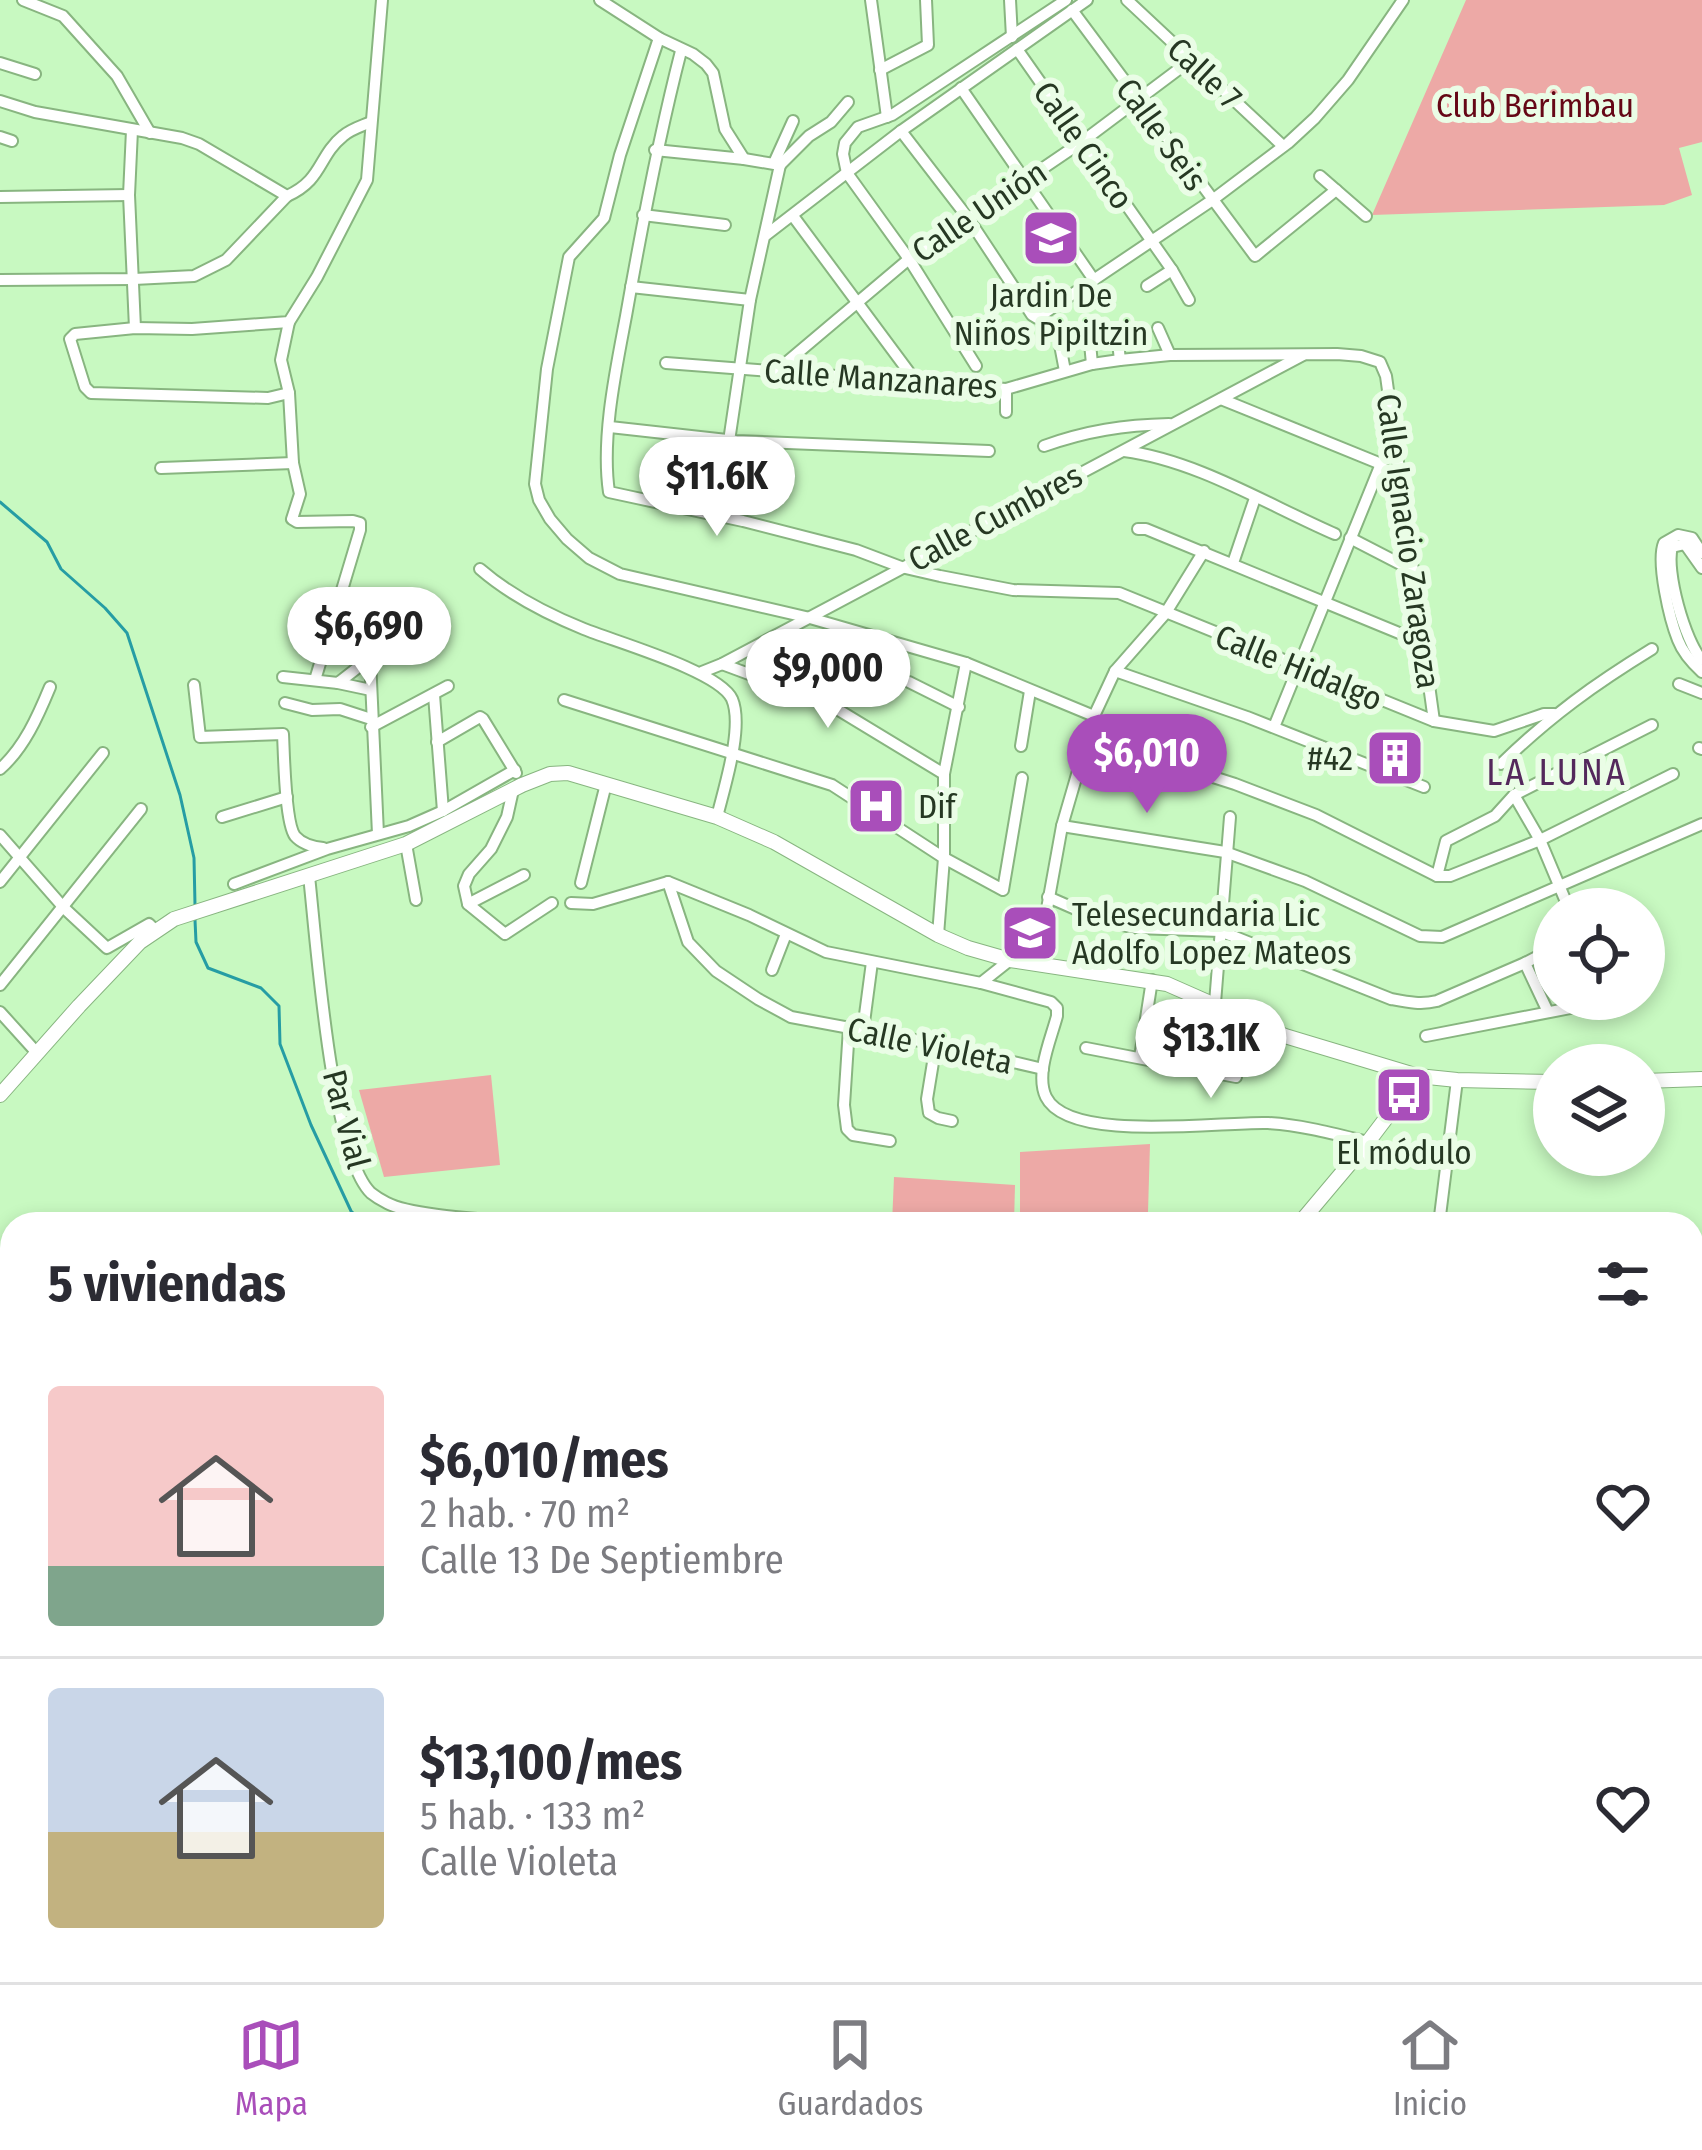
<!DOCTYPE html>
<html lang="es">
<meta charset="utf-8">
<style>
body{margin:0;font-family:"Fira Sans Condensed",sans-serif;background:#f7f7f7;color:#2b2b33;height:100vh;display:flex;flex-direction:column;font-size:45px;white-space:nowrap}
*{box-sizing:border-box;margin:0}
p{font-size:39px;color:#7c7c81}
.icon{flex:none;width:66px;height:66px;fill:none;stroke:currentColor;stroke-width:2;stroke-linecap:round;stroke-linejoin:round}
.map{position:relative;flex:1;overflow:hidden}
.side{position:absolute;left:0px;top:1212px;width:1704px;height:771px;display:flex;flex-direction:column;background:#fff;border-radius:36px 36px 0 0;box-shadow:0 6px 18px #0003}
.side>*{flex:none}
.fabs{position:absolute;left:1533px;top:888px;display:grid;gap:24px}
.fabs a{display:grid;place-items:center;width:132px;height:132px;border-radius:50%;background:#fff;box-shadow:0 6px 18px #0003;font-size:60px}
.price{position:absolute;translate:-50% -102px;padding:0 27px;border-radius:42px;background:#fff;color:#222;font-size:39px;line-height:78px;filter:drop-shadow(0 3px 6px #0008)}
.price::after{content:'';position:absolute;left:50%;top:72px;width:36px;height:27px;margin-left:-18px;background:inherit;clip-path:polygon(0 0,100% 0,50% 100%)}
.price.active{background:#a94eba;color:#fff}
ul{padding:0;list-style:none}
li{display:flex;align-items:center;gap:36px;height:300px;padding:0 48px}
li+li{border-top:3px solid #e1e1e2}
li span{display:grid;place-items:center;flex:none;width:336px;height:240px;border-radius:12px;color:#555}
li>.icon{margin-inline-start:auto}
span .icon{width:144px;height:144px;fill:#fffc;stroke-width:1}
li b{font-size:51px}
h2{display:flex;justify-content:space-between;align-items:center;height:144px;padding:0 48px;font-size:51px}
.dock{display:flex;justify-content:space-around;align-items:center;height:168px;border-top:3px solid #e1e1e2;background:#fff;font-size:33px;color:#7c7c81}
.dock a{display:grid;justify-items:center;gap:6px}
.dock .active{color:#a94eba}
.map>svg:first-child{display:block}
.green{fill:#eda9a6}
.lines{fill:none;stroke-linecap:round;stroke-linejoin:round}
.stream{stroke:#269da4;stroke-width:3}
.river{stroke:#269da4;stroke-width:16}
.minor-casing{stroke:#88b580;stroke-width:14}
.major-casing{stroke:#88b580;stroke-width:16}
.minor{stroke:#fff;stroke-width:10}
.major{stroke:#fff;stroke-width:14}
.labels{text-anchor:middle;stroke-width:12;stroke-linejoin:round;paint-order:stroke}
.street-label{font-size:33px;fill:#263823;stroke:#eafde6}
.park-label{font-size:33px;fill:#650716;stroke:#eafde6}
.poi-label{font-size:33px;fill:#263823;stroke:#eafde6}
.neighbourhood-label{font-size:36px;letter-spacing:3px;fill:#54285c;stroke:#eafde6}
</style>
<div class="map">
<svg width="1702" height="1982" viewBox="0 0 1702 1982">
<rect width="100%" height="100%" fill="#c8f9c1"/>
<g class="green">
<polygon points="1466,0 1702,0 1702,142 1679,148 1692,195 1664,205 1372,215"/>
<polygon points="491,1075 500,1165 384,1177 359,1090"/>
<polygon points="1150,1144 1148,1212 1020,1224 1020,1152"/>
<polygon points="894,1177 1015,1185 1014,1224 892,1224"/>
<polygon points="12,1660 12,1830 0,1845 0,1668"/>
<polygon points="1181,1971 1323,1971 1322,1982 1186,1982 1180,1981"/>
</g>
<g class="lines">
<g class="stream">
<polyline points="0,502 47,542 61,569 105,608 127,633 180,795 194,858 195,905"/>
<polyline points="195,920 196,942 208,968 261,988 279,1006 280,1044 311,1125 351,1211 364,1224"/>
<polyline points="0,1585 12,1578"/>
<polyline points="1085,1971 1090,1976 1109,1982"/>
<polyline points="1112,1981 1130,1971"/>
</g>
<polyline class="river" points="1692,1381 1702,1373"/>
<g class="minor-casing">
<g id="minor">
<polyline points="23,0 63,16 117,76 150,133"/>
<polyline points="600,0 659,38 693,54 706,64 713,73 725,129 744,159"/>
<polyline points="871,0 887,117"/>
<polyline points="1010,0 1012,37"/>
<polyline points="1127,0 1283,146"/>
<polyline points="1072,10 1255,256 1336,190"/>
<polyline points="659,38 620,155 604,218 569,257 547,369 535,484 539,500 550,519 567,539 589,558 620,574 810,618 966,663 1094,716"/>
<polyline points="1017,49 1172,270 1189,300"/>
<path d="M 681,51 C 658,140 642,225 626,316 C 616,369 601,438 609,492 L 743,521 L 856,550 L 901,567 L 940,576 L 1013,590 L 1119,593 L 1434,721 L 1494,731 L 1544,714 L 1554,714"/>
<polyline points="0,63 35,74"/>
<polyline points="880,70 928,45 926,0"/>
<polyline points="961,88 1094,280"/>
<path d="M 0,101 L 35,112 L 182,138 L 199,144 L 287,196 C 323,180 318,156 343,136 C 351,129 362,126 371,122"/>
<polyline points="132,130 129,195 135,328"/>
<polyline points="901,131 968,218 1032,315 1037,318 1211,201 1288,143 1315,118 1348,80 1403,0"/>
<polyline points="0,137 12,141"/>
<polyline points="655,150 744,159 780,165"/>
<polyline points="774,163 793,121"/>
<polyline points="780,165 809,136 831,122 848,102"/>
<polyline points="1320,176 1366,216"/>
<polyline points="0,197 129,195"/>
<polyline points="643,215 725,225"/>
<polyline points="793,216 917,383"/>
<polyline points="766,235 901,131 1087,0"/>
<polyline points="0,280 134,279 194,276 226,260 287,196"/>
<polyline points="1147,286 1172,270"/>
<polyline points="631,287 750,300"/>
<polyline points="289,322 281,360 289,393 293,463 300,494 292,519 297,522 353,521 360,523 360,530 315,680"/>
<polyline points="1158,328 1170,355"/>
<polyline points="1089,333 1092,364"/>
<polyline points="1117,334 1120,360"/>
<polyline points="1060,345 1065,371"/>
<polyline points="666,363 1006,389 1092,364 1120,360 1170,355 1337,354 1361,356 1380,362 1386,376 1434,721"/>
<polyline points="976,366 909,259 847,173 843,154 845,143 858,127 892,115 1066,0"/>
<polyline points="775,372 909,259 1083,141 1191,60"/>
<polyline points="289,393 268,398 91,393 85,387 70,339 75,334 135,328 192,329 289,322 317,277 367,180 382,0"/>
<polyline points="1221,399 1381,464"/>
<polyline points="1006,412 1006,389"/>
<polyline points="610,427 736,441 989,451"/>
<polyline points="729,441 750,300 780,165"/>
<path d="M 1044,446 C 1086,431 1124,425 1169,424"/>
<path d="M 1124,451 C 1196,460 1268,505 1335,534"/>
<polyline points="161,468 293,463"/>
<polyline points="1138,529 1146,529 1421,642"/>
<polyline points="1350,538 1412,570"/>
<path d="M 1702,553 L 1692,538 L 1678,535 L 1664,543 C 1656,562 1670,620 1678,640 C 1683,653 1692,663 1702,672"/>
<polyline points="1233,563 1255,498"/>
<path d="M 1702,568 L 1685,544 L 1672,547 C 1665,570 1685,642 1702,660"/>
<path d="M 480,569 C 510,595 547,614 584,629 C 616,642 719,671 732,699 C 744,727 724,788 717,817"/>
<polyline points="370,659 378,834"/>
<polyline points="722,664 827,703 944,774"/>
<polyline points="1115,671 1247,717 1424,787"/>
<polyline points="702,672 722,664 1303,355"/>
<polyline points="283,677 338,683 429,612"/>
<polyline points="909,682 959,707"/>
<polyline points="338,683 371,690"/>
<polyline points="1679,684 1702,693"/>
<path d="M 194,685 L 200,737 L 283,734 C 284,753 285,823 295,836 C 302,844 314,847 323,848"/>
<polyline points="434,695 443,811"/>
<polyline points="564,700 832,785 944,858 1003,890 1022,778"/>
<polyline points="285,703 312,710 340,709 371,719"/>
<polyline points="371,727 448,686"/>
<polyline points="1274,727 1381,464 1394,445"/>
<polyline points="1088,737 1235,784 1316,815 1437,876 1450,876 1540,840 1673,774"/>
<polyline points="437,742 480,717 483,719 516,773"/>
<polyline points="1021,746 1030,691"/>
<polyline points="1699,748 1702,749"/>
<path d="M 1501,764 C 1550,716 1595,684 1652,649"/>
<path d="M 0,769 C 24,748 38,716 50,687"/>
<polyline points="513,790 507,817 491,849 469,874 464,886 468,904 505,934 552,903"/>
<polyline points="1514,795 1540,840 1569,909"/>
<polyline points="222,817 287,797"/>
<polyline points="1062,826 1225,852 1305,881 1420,936 1442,937 1702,824"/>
<polyline points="0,835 64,908 107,948 149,924 155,930"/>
<polyline points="406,844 416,900"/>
<path d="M 309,876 C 316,938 331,1155 371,1193 C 376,1197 381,1200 387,1203 C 413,1217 500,1220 534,1224"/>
<polyline points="1437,876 1446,841 1495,816 1514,795 1652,725"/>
<polyline points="0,882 103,753"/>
<polyline points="668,882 688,942 716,971 758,999 791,1017 936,1044 1043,1069"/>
<polyline points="581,883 606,784"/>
<polyline points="234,884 327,849 409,826 443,811 515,770"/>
<path d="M 1048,897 L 1103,921 L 1136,928 L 1220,931 L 1391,999 C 1407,1002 1421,1005 1437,1001 L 1525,963 L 1554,948"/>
<path d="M 571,903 L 593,904 L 668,882 L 749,915 L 826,952 L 981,983 L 1051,1002 L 1057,1008 L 1057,1016 C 1051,1039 1035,1074 1046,1097 C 1069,1144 1222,1121 1268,1123 C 1302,1125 1335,1134 1368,1142"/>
<polyline points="468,904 524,875"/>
<polyline points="938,935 944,858 944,774 966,663"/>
<polyline points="1525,963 1548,1012"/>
<polyline points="1037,964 1062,826 1094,716 1115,671 1165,614 1204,551"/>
<polyline points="772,970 786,934"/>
<polyline points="981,983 1010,960"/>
<polyline points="0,985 141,809"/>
<polyline points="1215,1003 1230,817"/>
<polyline points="0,1012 37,1053"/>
<polyline points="849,1028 844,1105 847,1129 853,1135 890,1141"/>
<polyline points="863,1030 872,962"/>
<polyline points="1426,1036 1586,1005 1589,999"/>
<polyline points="936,1044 927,1099 929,1113 938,1118 952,1121"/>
<polyline points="1086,1048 1236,1077"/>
<polyline points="1140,1057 1152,980"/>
<polyline points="1356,1156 1447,1160"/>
<polyline points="1439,1224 1457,1080"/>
<polyline points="1692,1523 1693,1522"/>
<polyline points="1692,1608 1702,1601"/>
<polyline points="1692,1622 1702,1635"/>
<polyline points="1692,1694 1702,1685"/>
<polyline points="1692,1822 1702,1809"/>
<polyline points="1692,1890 1702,1883"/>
<polyline points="417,1971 420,1982"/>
<polyline points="653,1971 664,1982"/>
<polyline points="969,1971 984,1982"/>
<polyline points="1342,1971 1342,1982"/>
<polyline points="9,1982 13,1971"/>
<polyline points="292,1982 303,1971"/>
<polyline points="389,1982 399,1971"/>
<polyline points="490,1982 502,1971"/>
<polyline points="590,1982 602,1971"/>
<polyline points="696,1982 708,1971"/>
<polyline points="900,1982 906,1971"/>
<polyline points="1406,1982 1408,1971"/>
<polyline points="1456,1982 1456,1971"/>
<polyline points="1531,1982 1532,1971"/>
</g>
</g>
<g class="major-casing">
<g id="major">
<polyline points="1644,1081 1702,1079"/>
<polyline points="0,1095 79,1006 140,942 174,919 406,844 522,785 550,774 568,773 717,817 774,842 938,935 968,948 1010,960 1167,984 1285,1036 1418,1076 1457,1080 1554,1082"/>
<polyline points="1299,1224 1368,1142 1418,1076"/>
<polyline points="837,1982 864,1971"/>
</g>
</g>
<use href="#minor" class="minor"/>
<use href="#major" class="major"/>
</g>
<defs>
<g id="school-square" transform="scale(3)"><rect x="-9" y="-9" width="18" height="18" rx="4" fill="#a94eba" stroke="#eafde6"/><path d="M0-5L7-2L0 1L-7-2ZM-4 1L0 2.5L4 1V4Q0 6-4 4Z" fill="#fff"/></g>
<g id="building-square" transform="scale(3)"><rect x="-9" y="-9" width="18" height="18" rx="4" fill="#a94eba" stroke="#eafde6"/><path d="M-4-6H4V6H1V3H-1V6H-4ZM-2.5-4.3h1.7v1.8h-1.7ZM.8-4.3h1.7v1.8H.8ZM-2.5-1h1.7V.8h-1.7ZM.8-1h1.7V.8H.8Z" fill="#fff"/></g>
<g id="hospital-square" transform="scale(3)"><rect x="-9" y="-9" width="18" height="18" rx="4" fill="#a94eba" stroke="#eafde6"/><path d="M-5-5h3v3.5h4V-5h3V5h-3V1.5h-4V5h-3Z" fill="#fff"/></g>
<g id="bus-square" transform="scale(3)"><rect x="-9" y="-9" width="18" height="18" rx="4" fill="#a94eba" stroke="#eafde6"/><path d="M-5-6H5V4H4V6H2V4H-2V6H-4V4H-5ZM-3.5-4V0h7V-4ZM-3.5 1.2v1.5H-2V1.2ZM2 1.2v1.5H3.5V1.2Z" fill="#fff"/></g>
</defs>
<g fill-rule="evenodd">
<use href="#school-square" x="1051" y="238"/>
<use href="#building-square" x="1395" y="758"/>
<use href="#hospital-square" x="876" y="806"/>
<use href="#school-square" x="1030" y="933"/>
<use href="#bus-square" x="1404" y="1095"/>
</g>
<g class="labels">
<g class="street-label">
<text transform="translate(1205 73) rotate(43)" y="12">Calle 7</text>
<text transform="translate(1162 134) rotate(54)" y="12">Calle Seis</text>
<text transform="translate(1084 145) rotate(55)" y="12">Calle Cinco</text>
<text transform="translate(979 211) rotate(-34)" y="12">Calle Unión</text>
<text transform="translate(881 378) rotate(4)" y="12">Calle Manzanares</text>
<text transform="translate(995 517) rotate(-28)" y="12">Calle Cumbres</text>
<text transform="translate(1409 541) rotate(82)" y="12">Calle Ignacio Zaragoza</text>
<text transform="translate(1299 667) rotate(22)" y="12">Calle Hidalgo</text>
<text transform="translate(930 1045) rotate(12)" y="12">Calle Violeta</text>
<text transform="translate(347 1119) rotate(75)" y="12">Par Vial</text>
</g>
<g class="park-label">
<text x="1535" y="117">Club Berimbau</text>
</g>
<g class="poi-label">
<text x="1051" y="307">Jardin De<tspan x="1051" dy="38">Niños Pipiltzin</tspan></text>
<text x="1353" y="770" text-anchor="end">#42</text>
<text x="918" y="818" text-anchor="start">Dif</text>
<text x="1072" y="926" text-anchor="start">Telesecundaria Lic<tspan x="1072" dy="38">Adolfo Lopez Mateos</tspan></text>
<text x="1404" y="1164">El módulo</text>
</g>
<g class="neighbourhood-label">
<text x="1557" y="785">LA LUNA</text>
</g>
</g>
</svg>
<div class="fabs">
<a><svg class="icon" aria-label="locate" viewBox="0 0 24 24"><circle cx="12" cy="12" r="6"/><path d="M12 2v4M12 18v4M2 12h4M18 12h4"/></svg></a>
<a><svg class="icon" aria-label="layers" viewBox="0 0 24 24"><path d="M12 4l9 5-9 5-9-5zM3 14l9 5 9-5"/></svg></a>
</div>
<b class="price" style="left:717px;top:539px">$11.6K</b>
<b class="price" style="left:369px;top:689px">$6,690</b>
<b class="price" style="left:828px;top:731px">$9,000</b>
<b class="price active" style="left:1147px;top:816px">$6,010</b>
<b class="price" style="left:1211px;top:1101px">$13.1K</b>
<section class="side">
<h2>5 viviendas<svg class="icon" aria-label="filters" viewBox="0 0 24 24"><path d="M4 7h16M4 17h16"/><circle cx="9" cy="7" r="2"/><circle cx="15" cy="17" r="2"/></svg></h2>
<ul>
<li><span style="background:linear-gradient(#f6c9c9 75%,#7fa58c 0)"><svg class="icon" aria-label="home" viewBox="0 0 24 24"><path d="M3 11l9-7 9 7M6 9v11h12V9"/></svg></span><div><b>$6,010/mes</b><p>2 hab. · 70 m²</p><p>Calle 13 De Septiembre</p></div><svg class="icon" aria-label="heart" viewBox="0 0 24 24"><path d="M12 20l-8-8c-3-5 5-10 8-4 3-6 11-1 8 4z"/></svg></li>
<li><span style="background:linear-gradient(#c9d6e8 60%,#c2b280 0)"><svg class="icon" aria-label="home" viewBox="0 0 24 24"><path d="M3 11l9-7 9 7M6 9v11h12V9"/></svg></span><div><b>$13,100/mes</b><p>5 hab. · 133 m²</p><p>Calle Violeta</p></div><svg class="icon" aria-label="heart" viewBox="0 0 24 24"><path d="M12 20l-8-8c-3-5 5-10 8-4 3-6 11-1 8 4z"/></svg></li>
</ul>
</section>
</div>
<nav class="dock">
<a class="active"><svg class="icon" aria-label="map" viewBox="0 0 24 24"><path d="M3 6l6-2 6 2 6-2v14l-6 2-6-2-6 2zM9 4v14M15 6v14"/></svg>Mapa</a>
<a><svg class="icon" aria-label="saved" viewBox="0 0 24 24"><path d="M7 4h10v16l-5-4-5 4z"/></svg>Guardados</a>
<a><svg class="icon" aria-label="home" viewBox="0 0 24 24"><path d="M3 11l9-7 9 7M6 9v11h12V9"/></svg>Inicio</a>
</nav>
